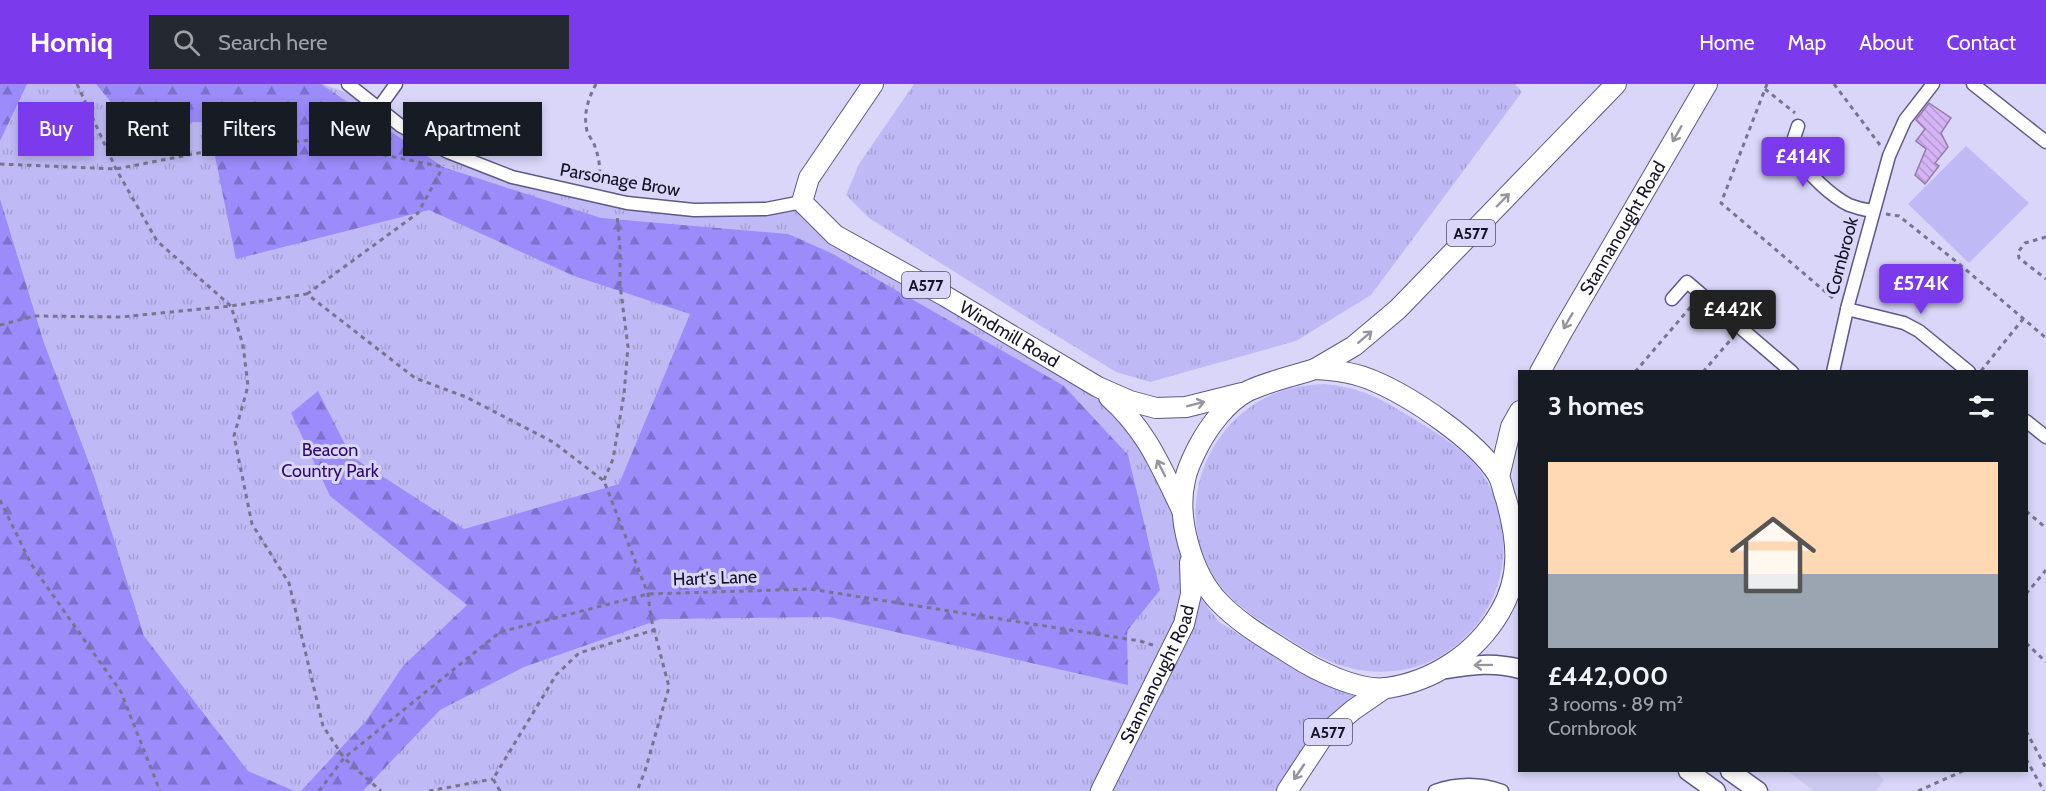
<!DOCTYPE html>
<meta charset="utf-8">
<style>
body{margin:0;font-family:Cabin,sans-serif;background:#242831;color:#f1f3f6;height:100vh;display:flex;flex-direction:column;font-size:22px;white-space:nowrap}
*{box-sizing:border-box;margin:0}
p{font-size:20px;color:#9ea1a6}
.icon{flex:none;width:33px;height:33px;fill:none;stroke:currentColor;stroke-width:2;stroke-linecap:round;stroke-linejoin:round}
.map{position:relative;flex:1;overflow:hidden}
.details{position:absolute;left:1518px;top:286px;width:510px;height:402px;display:flex;flex-direction:column;background:#171b24;border-radius:0px;box-shadow:0 3px 9px #0003}
.details>*{flex:none}
.guide{position:absolute;left:18px;top:18px;width:570px;height:54px;display:flex;gap:12px}
.price{position:absolute;translate:-50% -51px;padding:0 14px;border-radius:6px;background:#7c3aed;color:#fff;font-size:20px;line-height:39px;filter:drop-shadow(0 2px 3px #0008)}
.price::after{content:'';position:absolute;left:50%;top:36px;width:18px;height:14px;margin-left:-9px;background:inherit;clip-path:polygon(0 0,100% 0,50% 100%)}
.price.current{background:#222;color:#fff}
ul{padding:0;list-style:none}
li{display:grid;align-content:center;gap:12px;height:318px;padding:0 30px}
li span{display:grid;place-items:center;height:186px;border-radius:0px;color:#555}
li>.icon{margin-inline-start:auto}
span .icon{width:108px;height:108px;fill:#fffc;stroke-width:1}
li b{font-size:26px}
h2{display:flex;justify-content:space-between;align-items:center;height:72px;padding:0 30px;font-size:26px}
.pill{padding:0 21px;border-radius:0px;background:#171b24;box-shadow:0 3px 9px #0003;font-size:21px;line-height:54px}
.pill.current{background:#7c3aed;color:#fff}
header{display:flex;align-items:center;gap:36px;box-sizing:border-box;height:84px;padding:0 30px;background:#7c3aed;color:#fff}
header strong{font-size:28px}
nav{display:flex;gap:33px;margin-inline-start:auto;font-size:21px}
.search{width:420px;height:54px;background:#242831;display:flex;align-items:center;gap:15px;box-sizing:border-box;padding:0 21px;border-radius:0px;color:#9ea1a6;font-size:22px}
.map>svg:first-child{display:block}
.built{fill:#ccc9f0}
.grass{fill:url(#grass-tufts)}
.forest{fill:url(#forest-firs)}
.garden{fill:#bfbaf5}
.building{fill:url(#building-back-hatch);stroke:#957aac;stroke-width:1.5}
.lines{fill:none;stroke-linecap:round;stroke-linejoin:round}
.minor-casing{stroke:#5e588b;stroke-width:15}
.secondary-casing{stroke:#5e588b;stroke-width:21}
.primary-casing{stroke:#5e588b;stroke-width:22}
.path{stroke:#77748f;stroke-width:3;stroke-dasharray:4.5 4.5;stroke-linecap:butt}
.minor{stroke:#fff;stroke-width:12}
.secondary{stroke:#fff;stroke-width:18}
.primary{stroke:#fff;stroke-width:20}
.oneway{stroke:#96949d}
.labels{text-anchor:middle;stroke-width:6;stroke-linejoin:round;paint-order:stroke}
.shield{fill:#d9d6f9;stroke:#504d65;stroke-width:1.5}
.shield-label{font-size:16px;font-weight:bold;fill:#151226}
.street-label{font-size:18px;fill:#151226;stroke:#d9d6f9}
.park-label{font-size:18px;fill:#2e096f;stroke:#d9d6f9}
</style>
<header>
<strong>Homiq</strong>
<div class="search"><svg class="icon" aria-label="search" viewBox="0 0 24 24"><circle cx="10" cy="10" r="6"/><path d="M15 15l6 6"/></svg>Search here</div>
<nav><a>Home</a><a>Map</a><a>About</a><a>Contact</a></nav>
</header>
<div class="map">
<svg width="2046" height="707" viewBox="0 0 2046 707">
<defs>
<pattern id="grass-tufts" width="24" height="20" patternUnits="userSpaceOnUse" patternTransform="scale(1.5)"><rect width="24" height="20" fill="#bfbaf5"/><path d="M3 7l-1-3M5 7V3M7 7l1-3M15 17l-1-3M17 17v-4M19 17l1-3" fill="none" stroke="#a39fd2"/></pattern>
<pattern id="forest-firs" width="22" height="20" patternUnits="userSpaceOnUse" patternTransform="scale(1.5)"><rect width="22" height="20" fill="#9c8bfb"/><path d="M5 1l3.5 6h-7zM16 11l3.5 6h-7z" fill="#7e70cb"/></pattern>
<pattern id="building-back-hatch" width="6" height="6" patternUnits="userSpaceOnUse" patternTransform="scale(1.5)"><rect width="6" height="6" fill="#d5b3f4"/><path d="M-1 5l2 2M0 0l6 6M5-1l2 2" fill="none" stroke="#b699d1"/></pattern>
</defs>
<rect width="100%" height="100%" fill="#d9d6f9"/>
<polygon class="built" points="1788,687 1875,687 1884,696 1876,707 1814,707"/>
<g class="grass">
<polygon points="0,0 323,0 366,16 401,42 512,93 694,126 802,118 819,137 1125,327 1183,428 1191,510 1101,707 0,707"/>
<polygon points="914,0 1515,0 1522,8 1371,211 1296,257 1150,298 1116,288 1023,231 869,134 846,111 859,80"/>
<path d="M 1324,300 C 1361,303 1383,316 1414,335 C 1433,347 1454,359 1470,375 C 1515,421 1514,498 1473,545 C 1453,568 1424,585 1393,587 C 1353,591 1321,576 1289,555 C 1261,537 1232,521 1214,493 C 1175,431 1201,347 1265,314 C 1284,304 1304,301 1324,300 Z"/>
<polygon points="1201,514 1218,537 1298,588 1355,611 1310,652 1277,707 1110,707 1195,539"/>
</g>
<g class="forest">
<polygon points="0,0 27,0 0,57"/>
<polygon points="96,0 321,0 443,83 601,134 788,150 831,169 1064,302 1128,371 1160,506 1127,547 1128,601 830,533 661,535 524,583 440,626 363,707 301,707 366,637 403,582 467,521 330,412 291,329 318,307 351,372 464,445 619,400 690,230 574,192 429,126 236,175 208,38 128,39"/>
<polygon points="0,115 44,259 95,395 144,552 248,687 294,707 0,707"/>
</g>
<polygon class="garden" points="1966,62 2029,119 1969,179 1908,120"/>
<polygon class="building" points="1929,19 1951,34 1941,49 1948,63 1935,79 1939,82 1925,100 1915,91 1926,65 1916,57 1925,45 1916,36"/>
<g class="lines">
<g class="minor-casing">
<g id="minor">
<polyline points="348,0 401,42 448,68 512,93 627,119 694,126 766,125 802,118"/>
<polyline points="1973,0 2046,58"/>
<polyline points="378,25 396,0"/>
<path d="M 1798,42 L 1790,66 C 1805,85 1827,110 1849,121 C 1857,124 1865,126 1872,127"/>
<polyline points="1672,215 1687,198 1792,288"/>
<polyline points="1847,225 1904,239 1919,247 1969,288"/>
<polyline points="1833,288 1848,221 1889,72 1905,36 1933,0"/>
<polyline points="2026,337 2046,353"/>
<path d="M 1435,707 C 1458,699 1480,699 1502,707"/>
</g>
</g>
<g class="secondary-casing">
<g id="secondary">
<path d="M 1446,585 C 1472,581 1494,578 1520,585"/>
<polyline points="1688,687 1716,707"/>
<polyline points="1730,687 1758,707"/>
</g>
</g>
<g class="primary-casing">
<g id="primary">
<path id="s1" d="M 873,0 L 809,94 L 802,118 L 835,151 L 945,212 L 1098,303 L 1130,317 L 1156,324 L 1186,323 L 1242,309"/>
<path d="M 1315,285 C 1336,286 1356,289 1374,297 C 1412,313 1477,357 1498,391 C 1502,398 1503,408 1506,415 C 1517,454 1522,491 1500,528 C 1476,569 1434,597 1387,604 C 1359,608 1315,586 1292,571 C 1267,555 1240,540 1219,518 C 1192,490 1176,434 1185,396 C 1187,384 1193,373 1198,363 C 1209,342 1227,318 1248,307 C 1269,297 1294,292 1315,285 Z"/>
<polyline points="1315,285 1354,262 1398,225 1616,0"/>
<path id="s2" d="M 1540,288 L 1562,248 L 1707,0"/>
<path d="M 1109,313 C 1147,347 1160,381 1182,426"/>
<polyline points="1499,393 1511,343 1520,327"/>
<path id="s3" d="M 1101,707 L 1184,540 L 1191,510 L 1190,478"/>
<polyline points="1287,707 1324,651 1353,626 1385,604"/>
</g>
</g>
<g class="path">
<polyline points="77,0 116,85 157,157 231,222 243,261 248,302 234,352 252,440 289,499 323,642 344,674 381,707"/>
<path d="M 596,0 C 588,15 583,30 587,47 C 589,52 592,56 594,60 C 599,72 601,86 599,99"/>
<polyline points="1767,0 1721,119 1835,216"/>
<polyline points="1834,0 1880,61"/>
<polyline points="1765,5 1795,29"/>
<polyline points="0,80 116,85 214,66 311,56 443,83 444,81"/>
<polyline points="1886,130 1899,132 1958,179 2046,254"/>
<polyline points="2046,153 2025,159 2018,168 2019,174 2046,195"/>
<polyline points="307,210 418,129 443,83"/>
<polyline points="0,241 34,232 121,233 231,222 307,210 415,294 466,313 553,358 604,397 648,510 651,534 669,603 645,687 637,707"/>
<polyline points="1981,287 2023,235"/>
<polyline points="1635,288 1694,219"/>
<polyline points="1703,288 1733,253"/>
<polyline points="604,396 613,375 624,310 628,263 620,201 620,165 617,130"/>
<polyline points="0,416 31,480 121,608 160,707"/>
<polyline points="2026,427 2046,444"/>
<polyline points="2026,510 2046,486"/>
<polyline points="2026,559 2046,578"/>
<polyline points="2026,647 2046,684"/>
<polyline points="2026,675 2044,707"/>
<polyline points="319,707 344,674 500,548 648,510 810,505 1140,557 1156,562"/>
<polyline points="429,707 493,695"/>
<polyline points="500,707 493,695 556,591 579,569 654,546"/>
<polyline points="1918,707 1963,687"/>
</g>
<use href="#minor" class="minor"/>
<use href="#secondary" class="secondary"/>
<use href="#primary" class="primary"/>
</g>
<defs><path id="oneway-shaft" d="M-6 0H5M1.5-3L5.5 0L1.5 3" fill="none" stroke-width="1.6" stroke-linecap="round" stroke-linejoin="round" transform="scale(1.5)"/></defs>
<g class="oneway">
<use href="#oneway-shaft" transform="translate(1677 50) rotate(120)"/>
<use href="#oneway-shaft" transform="translate(1503 116) rotate(-46)"/>
<use href="#oneway-shaft" transform="translate(1568 237) rotate(120)"/>
<use href="#oneway-shaft" transform="translate(1365 253) rotate(-41)"/>
<use href="#oneway-shaft" transform="translate(1196 320) rotate(-14)"/>
<use href="#oneway-shaft" transform="translate(1161 384) rotate(-117)"/>
<use href="#oneway-shaft" transform="translate(1483 581) rotate(179)"/>
<use href="#oneway-shaft" transform="translate(1299 688) rotate(124)"/>
</g>
<g class="labels">
<g class="shield">
<rect x="1447" y="136" width="48" height="26" rx="4.5"/>
<rect x="902" y="188" width="48" height="26" rx="4.5"/>
<rect x="1304" y="635" width="48" height="26" rx="4.5"/>
</g>
<g class="shield-label">
<text x="1471" y="155">A577</text>
<text x="926" y="207">A577</text>
<text x="1328" y="654">A577</text>
</g>
<g class="street-label">
<text transform="translate(620 96) rotate(10)" y="6">Parsonage Brow</text>
<text dy="6" stroke="none"><textPath href="#s2" startOffset="166">Stannanought Road</textPath></text>
<text transform="translate(1842 172) rotate(-75)" y="6">Cornbrook</text>
<text dy="6" stroke="none"><textPath href="#s1" startOffset="386">Windmill Road</textPath></text>
<text transform="translate(715 494) rotate(-2)" y="6">Hart's Lane</text>
<text dy="6" stroke="none"><textPath href="#s3" startOffset="130">Stannanought Road</textPath></text>
</g>
<g class="park-label">
<text x="330" y="372">Beacon<tspan x="330" dy="21">Country Park</tspan></text>
</g>
</g>
</svg>
<b class="price" style="left:1803px;top:104px">£414K</b>
<b class="price" style="left:1921px;top:231px">£574K</b>
<b class="price current" style="left:1733px;top:257px">£442K</b>
<div class="guide">
<a class="pill current">Buy</a>
<a class="pill">Rent</a>
<a class="pill">Filters</a>
<a class="pill">New</a>
<a class="pill">Apartment</a>
</div>
<section class="details">
<h2>3 homes<svg class="icon" aria-label="filters" viewBox="0 0 24 24"><path d="M4 7h16M4 17h16"/><circle cx="9" cy="7" r="2"/><circle cx="15" cy="17" r="2"/></svg></h2>
<ul>
<li><span style="background:linear-gradient(#ffd9b3 60%,#9aa5b1 0)"><svg class="icon" aria-label="home" viewBox="0 0 24 24"><path d="M3 11l9-7 9 7M6 9v11h12V9"/></svg></span><div><b>£442,000</b><p>3 rooms · 89 m²</p><p>Cornbrook</p></div></li>
</ul>
</section>
</div>
